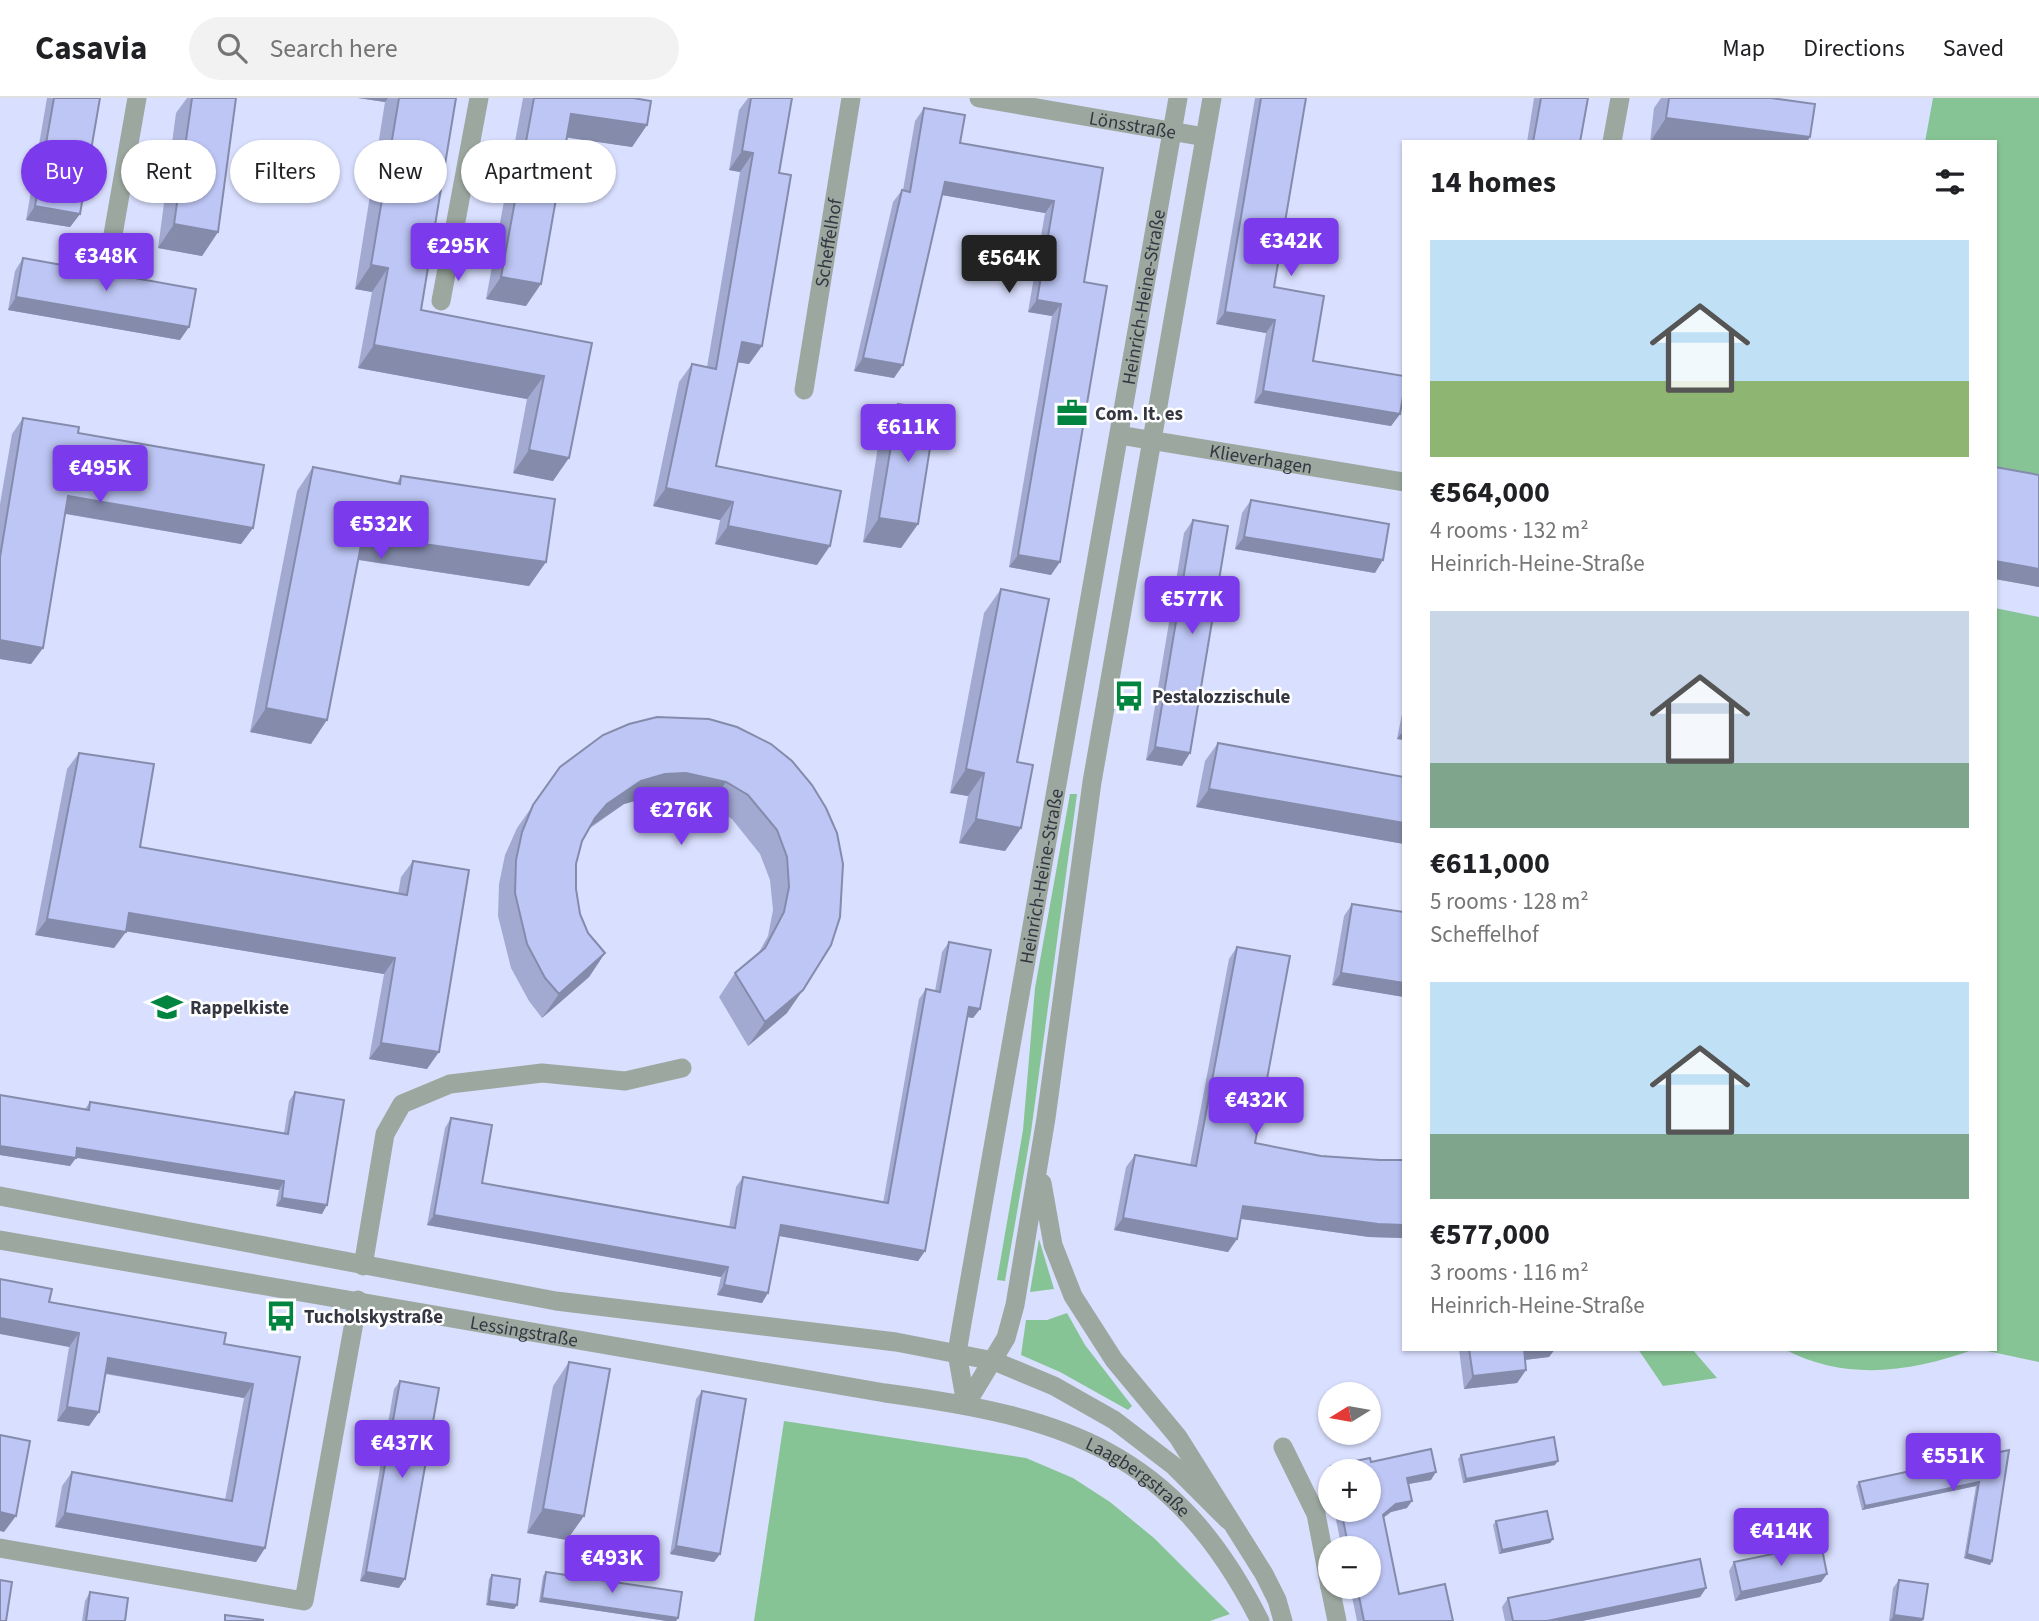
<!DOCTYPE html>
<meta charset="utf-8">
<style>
body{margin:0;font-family:"Source Sans 3",sans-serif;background:#f2f2f2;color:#202124;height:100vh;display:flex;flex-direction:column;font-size:26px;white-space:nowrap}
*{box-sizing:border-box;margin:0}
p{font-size:23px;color:#757577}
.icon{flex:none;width:38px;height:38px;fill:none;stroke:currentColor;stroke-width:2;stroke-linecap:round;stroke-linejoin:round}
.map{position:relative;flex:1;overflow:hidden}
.drawer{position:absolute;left:1402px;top:42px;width:595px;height:1211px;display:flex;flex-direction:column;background:#fff;border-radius:0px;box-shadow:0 2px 5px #0004}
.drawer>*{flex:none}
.banner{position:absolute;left:21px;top:42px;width:665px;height:63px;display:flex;gap:14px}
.needle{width:46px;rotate:259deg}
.fabs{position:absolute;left:1318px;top:1284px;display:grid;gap:14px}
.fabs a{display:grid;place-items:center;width:63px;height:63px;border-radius:50%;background:#fff;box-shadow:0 2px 5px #0004;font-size:35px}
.price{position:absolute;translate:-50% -60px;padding:0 16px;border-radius:7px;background:#7c3aed;color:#fff;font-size:23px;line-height:46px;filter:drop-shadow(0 2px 4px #0008)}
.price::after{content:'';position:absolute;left:50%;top:42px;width:21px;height:16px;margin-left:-10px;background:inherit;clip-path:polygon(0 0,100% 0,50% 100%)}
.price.current{background:#222;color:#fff}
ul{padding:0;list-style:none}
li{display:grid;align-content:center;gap:14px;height:371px;padding:0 28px}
li span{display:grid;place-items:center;height:217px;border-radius:0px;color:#555}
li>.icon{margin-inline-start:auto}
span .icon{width:126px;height:126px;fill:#fffc;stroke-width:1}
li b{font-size:30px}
h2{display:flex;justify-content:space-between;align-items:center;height:84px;padding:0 28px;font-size:30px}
.tag{padding:0 24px;border-radius:32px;background:#fff;box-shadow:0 2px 5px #0004;font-size:24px;line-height:63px}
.tag.current{background:#7c3aed;color:#fff}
header{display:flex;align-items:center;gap:42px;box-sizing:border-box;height:98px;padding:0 35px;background:#fff;border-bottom:2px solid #e0e0e0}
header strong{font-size:33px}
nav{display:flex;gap:38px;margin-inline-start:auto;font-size:24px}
.search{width:490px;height:63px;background:#f2f2f2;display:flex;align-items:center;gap:18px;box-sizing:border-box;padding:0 24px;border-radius:38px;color:#757577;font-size:26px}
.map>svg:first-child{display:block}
.green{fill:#87c495}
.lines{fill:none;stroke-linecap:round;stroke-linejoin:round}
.minor{stroke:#9ca89f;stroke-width:19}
.tertiary{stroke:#9ca89f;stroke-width:19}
.wall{fill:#a3aad2}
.shaded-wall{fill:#848bab}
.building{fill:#bdc6f4;stroke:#848bab;stroke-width:2}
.labels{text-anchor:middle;stroke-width:5;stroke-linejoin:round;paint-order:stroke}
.street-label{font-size:19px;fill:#343642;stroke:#fff}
.poi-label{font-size:19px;font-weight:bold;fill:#343642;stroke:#fff;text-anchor:start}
</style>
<header>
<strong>Casavia</strong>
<div class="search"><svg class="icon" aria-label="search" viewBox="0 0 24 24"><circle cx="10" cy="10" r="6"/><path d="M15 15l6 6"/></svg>Search here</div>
<nav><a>Map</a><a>Directions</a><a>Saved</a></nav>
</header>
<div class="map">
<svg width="2039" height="1523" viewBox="0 0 2039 1523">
<rect width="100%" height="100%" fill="#d9dffe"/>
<g class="green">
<polygon points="1933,0 2039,0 2039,489 1995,481 1995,44 1925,44"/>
<polygon points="1995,510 2039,519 2039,1264 1978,1251 1995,1251"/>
<polygon points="1070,696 1077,696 1031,1034 1005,1183 997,1182 1023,1032 1035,890"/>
<polygon points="1039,1141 1054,1191 1030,1194 1031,1188"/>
<polygon points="1067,1215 1085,1247 1132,1308 1128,1312 1060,1274 1021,1257 1026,1222 1047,1222"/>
<polygon points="1638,1251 1692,1251 1717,1280 1663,1288"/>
<path d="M 1784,1251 L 1975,1251 C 1912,1274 1846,1284 1784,1251 Z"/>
<polygon points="784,1323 1026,1360 1073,1380 1110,1404 1154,1440 1230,1516 1210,1523 754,1523"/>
</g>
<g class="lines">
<g class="minor">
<path id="s1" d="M 979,0 L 1205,39"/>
<polyline points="1612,44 1620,0"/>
<polyline points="111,148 137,0"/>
<polyline points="441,203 479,0"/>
<path id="s2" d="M 804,292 L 851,0"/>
<path id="s3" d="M 1119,337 L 1404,384"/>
<polyline points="363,1168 385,1036 402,1006 450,986 542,975 625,983 682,970"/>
<polyline points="1283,1349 1316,1416 1330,1489"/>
<polyline points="0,1450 304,1503 358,1202"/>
<polyline points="1330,1489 1337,1523"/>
</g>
<g class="tertiary">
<polyline points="1042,1085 1053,1147 1073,1198 1114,1262 1178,1339 1264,1476 1277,1502 1283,1523"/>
<polyline points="0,1098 556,1203 896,1244 994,1263 1054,1288 1114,1322 1174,1368 1228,1422"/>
<path id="s4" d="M 0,1142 L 885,1295 C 1064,1319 1173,1351 1260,1523"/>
<polyline points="966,1306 1006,1240 1015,1207 1046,1020 1092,684 1212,0"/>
<path id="s5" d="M 966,1306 L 957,1255 L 961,1231 L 1178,0"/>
</g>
</g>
<g class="wall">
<polygon points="47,0 100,0 80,116 70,129 26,122"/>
<polygon points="187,0 236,0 218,134 202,158 158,150 176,15"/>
<polygon points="358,0 456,0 421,212 592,245 553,383 513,375 527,301 358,270 372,194 355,191 385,4"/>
<polygon points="523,0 633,0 647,27 632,49 567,39 526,208 486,201"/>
<polygon points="748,0 792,0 779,75 762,248 749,266 737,264 716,368 817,467 715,446 720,422 653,408 679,284 692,266 707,269 740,74 729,72 739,12"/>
<polygon points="1255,0 1306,0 1274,189 1313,263 1400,316 1391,328 1254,305 1266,235 1216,226"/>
<polygon points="1534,0 1588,0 1580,44 1527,44"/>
<polygon points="1661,0 1771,0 1807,44 1650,44 1654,10"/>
<polygon points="924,10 960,45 1103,70 1084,184 1051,477 1009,469 1052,218 1028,214 1045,115 942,97 894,280 854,273 893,104 902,92 903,92 915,23"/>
<polygon points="23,160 180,242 8,212 15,173"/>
<polygon points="898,306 918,426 901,450 863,444 881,329"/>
<polygon points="23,320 78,335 253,430 241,446 65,416 43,550 31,566 0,561 0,406 12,336"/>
<polygon points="313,369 396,386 401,378 546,464 529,488 358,462 311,646 250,634 297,393"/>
<polygon points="1251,402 1375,475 1235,451 1242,415"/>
<polygon points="1193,422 1182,668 1146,662 1184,435"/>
<polygon points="1001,491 1017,664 1021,730 1005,753 959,745 968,698 950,695 984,515"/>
<polygon points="1404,606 1404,642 1397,641"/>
<polygon points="1218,645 1404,679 1404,746 1196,709 1205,663"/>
<polygon points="79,655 140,749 398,796 401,779 413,763 427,971 369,961 384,876 126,833 114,850 35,837 67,671"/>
<polygon points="792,663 787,915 748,948 719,899 735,875 758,856 768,838 773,812 770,782 760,756 732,721 710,708 669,698 649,699 624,706 589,731 582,743 576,766 576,791 580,816 588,835 605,855 589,879 542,920 529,903 511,870 498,818 499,786 505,757 517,730 560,669"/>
<polygon points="1352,806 1404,814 1404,899 1332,887 1344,818"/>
<polygon points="949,844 980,911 973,920 967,919 925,1153 918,1163 779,1138 762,1205 717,1197 721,1179 427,1127 445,1030 451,1020 482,1085 729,1129 736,1089 743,1079 883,1105 919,901 926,891 935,893 942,854"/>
<polygon points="1237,849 1255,1045 1321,1058 1380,1062 1404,1062 1404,1140 1369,1139 1241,1121 1237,1141 1228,1154 1114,1132 1126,1069 1135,1057 1190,1067 1229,861"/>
<polygon points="295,994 322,1116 276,1108 279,1092 76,1059 70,1068 0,1057 0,997 85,1011 90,1004 284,1035 289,1003"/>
<polygon points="49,1204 224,1246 300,1259 265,1450 256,1464 55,1429 62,1388 72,1374 225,1402 244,1300 105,1276 99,1314 89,1328 57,1323 69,1249"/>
<polygon points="1459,1251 1555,1251 1549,1259 1525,1262 1526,1272 1517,1285 1464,1291"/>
<polygon points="569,1264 567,1442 527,1435 553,1288"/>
<polygon points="400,1283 399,1490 360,1483 394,1291"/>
<polygon points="702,1293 720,1456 714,1464 670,1456 696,1301"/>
<polygon points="2009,1352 1992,1463 1990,1467 1964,1460 1976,1388 1862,1412 1856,1388 1859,1384"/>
<polygon points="1461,1357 1555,1367 1463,1385 1458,1361"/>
<polygon points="1371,1364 1431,1382 1409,1386 1407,1410 1391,1414 1383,1420 1399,1496 1453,1523 1357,1523 1350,1489 1368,1489 1368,1451 1342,1451 1334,1412 1368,1412 1368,1374 1330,1374 1330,1394 1326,1375 1331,1368"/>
<polygon points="1496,1423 1553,1441 1550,1445 1499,1456 1493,1427"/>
<polygon points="1734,1464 1827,1476 1821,1484 1735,1503 1729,1473"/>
<polygon points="546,1474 678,1520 676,1523 667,1523 539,1504 543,1478"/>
<polygon points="492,1477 517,1507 514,1511 486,1507 489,1481"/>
<polygon points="1899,1482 1923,1521 1922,1523 1889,1523 1893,1490"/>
<polygon points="1706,1490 1700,1499 1582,1523 1505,1523 1502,1509 1508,1500"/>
<polygon points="90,1494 125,1523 82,1523 85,1503"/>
</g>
<g class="shaded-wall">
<polygon points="358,0 388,0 385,4"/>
<polygon points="571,16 647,27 632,49 556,38"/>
<polygon points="1666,20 1810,39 1807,44 1650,44"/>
<polygon points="742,53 753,55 740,74 729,72"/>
<polygon points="945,84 1054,103 1045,115 936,96"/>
<polygon points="35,108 80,116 70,129 26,122"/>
<polygon points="174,126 218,134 202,158 158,150"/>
<polygon points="371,167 388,170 372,194 355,191"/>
<polygon points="501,179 541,186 526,208 486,201"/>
<polygon points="16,199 189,229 180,242 8,212"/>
<polygon points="1037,202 1061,206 1052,218 1028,214"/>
<polygon points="1225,214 1275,222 1266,235 1216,226"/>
<polygon points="742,244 762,248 749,266 729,263"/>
<polygon points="374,247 544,278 527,301 358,270"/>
<polygon points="863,260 903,267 894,280 854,273"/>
<polygon points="1263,293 1400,316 1391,328 1254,305"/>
<polygon points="529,352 569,360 553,383 513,375"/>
<polygon points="666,390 733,404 720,422 653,408"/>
<polygon points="68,398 253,430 241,446 56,414"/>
<polygon points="879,420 918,426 901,450 863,444"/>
<polygon points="728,428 830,448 817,467 715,446"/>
<polygon points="363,437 546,464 529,488 347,460"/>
<polygon points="1244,439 1383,462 1375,475 1235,451"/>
<polygon points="1018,457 1060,464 1051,477 1009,469"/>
<polygon points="1995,463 2039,471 2039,489 1995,481"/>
<polygon points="0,542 43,550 31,566 0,561"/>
<polygon points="266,610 327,622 311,646 250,634"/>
<polygon points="1404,632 1404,642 1397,641"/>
<polygon points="1155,649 1190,655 1182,668 1146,662"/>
<polygon points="966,671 984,675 968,698 950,695"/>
<polygon points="686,675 726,684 710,708 669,698 649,699 624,706 590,729 578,744 595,720 607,706 641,683 665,676"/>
<polygon points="1209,691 1404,725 1404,746 1196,709"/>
<polygon points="976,721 1021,730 1005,753 959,745"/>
<polygon points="129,815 395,860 384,876 118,832"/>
<polygon points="47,821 126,834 114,850 35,837"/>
<polygon points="605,855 589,879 542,920 559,896"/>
<polygon points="1341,875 1404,885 1404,899 1332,887"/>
<polygon points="803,892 787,915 748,948 765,924"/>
<polygon points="969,909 980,911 973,920 962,918"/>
<polygon points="381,945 439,954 427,971 369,961"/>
<polygon points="0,1048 76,1060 70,1068 0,1057"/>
<polygon points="77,1050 284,1083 279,1092 71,1059"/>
<polygon points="282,1100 327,1107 322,1116 276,1108"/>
<polygon points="1243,1108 1404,1127 1404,1140 1369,1139 1235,1120"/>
<polygon points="434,1117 728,1169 721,1179 427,1127"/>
<polygon points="1123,1120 1237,1141 1228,1154 1114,1132"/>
<polygon points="781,1127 925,1153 918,1163 774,1137"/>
<polygon points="724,1187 768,1195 762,1205 717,1197"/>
<polygon points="0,1220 79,1235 69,1249 0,1236"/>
<polygon points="1523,1251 1555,1251 1549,1259 1515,1263"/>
<polygon points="108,1260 253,1286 244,1300 98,1274"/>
<polygon points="1526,1272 1517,1285 1464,1291 1473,1278"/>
<polygon points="67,1309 99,1314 89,1328 57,1323"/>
<polygon points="1558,1363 1555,1367 1463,1385 1466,1381"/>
<polygon points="1436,1374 1431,1382 1402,1387 1407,1380"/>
<polygon points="1979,1384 1976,1388 1862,1412 1865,1408"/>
<polygon points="1412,1403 1407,1410 1391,1414 1377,1424 1383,1417 1396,1406"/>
<polygon points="543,1411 584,1418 567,1442 527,1435"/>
<polygon points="0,1414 16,1418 4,1434 0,1433"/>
<polygon points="65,1415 265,1450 256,1464 55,1429"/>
<polygon points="1553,1441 1550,1445 1499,1456 1502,1452"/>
<polygon points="676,1448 720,1456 714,1464 670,1456"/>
<polygon points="1967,1456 1992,1463 1990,1467 1964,1460"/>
<polygon points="366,1474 405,1481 399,1490 360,1483"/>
<polygon points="1827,1476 1821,1484 1735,1503 1741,1494"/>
<polygon points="1706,1490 1700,1499 1582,1523 1547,1523"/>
<polygon points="542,1500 678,1520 676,1523 667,1523 539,1504"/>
<polygon points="489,1503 517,1507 514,1511 486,1507"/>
<polygon points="1894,1517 1923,1521 1922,1523 1890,1523"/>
</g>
<g class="building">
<polygon points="54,0 100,0 80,116 35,108"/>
<polygon points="192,0 236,0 218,134 174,126"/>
<polygon points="399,0 456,0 421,212 592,245 569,360 529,352 544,278 374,247 388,170 371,167"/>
<polygon points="534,0 633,0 651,3 647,27 571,16 541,186 501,179"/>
<polygon points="751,0 792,0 779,75 791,77 762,248 742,244 716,368 841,393 830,448 728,428 733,404 666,390 692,266 716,271 753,55 742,53"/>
<polygon points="1261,0 1306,0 1274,189 1324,198 1313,263 1404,278 1404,293 1400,316 1263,293 1275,222 1225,214"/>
<polygon points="1541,0 1588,0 1580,44 1533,44"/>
<polygon points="1669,0 1771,0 1815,6 1810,39 1666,20"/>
<polygon points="924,10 965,17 960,45 1103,70 1084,184 1107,188 1060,464 1018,457 1061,206 1037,202 1054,103 945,84 903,267 863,260 902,92 910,94"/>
<polygon points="23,160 196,191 189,229 16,199"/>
<polygon points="898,306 936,312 918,426 879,420"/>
<polygon points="23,320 79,329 78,335 264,367 253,430 68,398 43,550 0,542 0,459"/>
<polygon points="313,369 400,386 401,378 555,401 546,464 363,437 327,622 266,610"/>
<polygon points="1995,369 2039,377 2039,471 1995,463"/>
<polygon points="1251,402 1389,426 1383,462 1244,439"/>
<polygon points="1193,422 1228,428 1190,655 1155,649"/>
<polygon points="1001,491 1049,501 1017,664 1033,667 1021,730 976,721 984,675 966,671"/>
<polygon points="657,619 709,621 737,629 771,646 792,663 812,687 826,710 837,735 843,766 840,819 831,847 803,892 765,924 735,875 765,850 784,814 789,789 787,759 777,732 748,697 726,684 686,675 665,676 641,683 607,706 595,720 582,743 576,766 576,791 580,816 588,835 605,855 559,896 545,880 527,846 515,795 516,762 522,734 533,707 560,669 603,637 629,626"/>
<polygon points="1218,645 1404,679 1404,725 1209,691"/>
<polygon points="79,655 154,666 140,749 407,797 413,763 469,772 439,954 381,945 395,860 129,815 126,834 47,821"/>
<polygon points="1352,806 1404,814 1404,885 1341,875"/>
<polygon points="949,844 991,852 980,911 969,909 925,1153 781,1127 768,1195 724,1187 728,1169 434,1117 451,1020 492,1027 482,1085 735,1130 743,1079 888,1105 926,891 940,894"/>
<polygon points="1237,849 1290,858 1255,1045 1321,1058 1380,1062 1404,1062 1404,1127 1378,1126 1243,1108 1237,1141 1123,1120 1135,1057 1196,1068"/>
<polygon points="295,994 344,1002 327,1107 282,1100 284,1083 77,1050 76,1060 0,1048 0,997 89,1012 90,1004 288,1036"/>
<polygon points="0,1181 52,1191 49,1204 226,1235 224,1246 300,1259 265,1450 65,1415 72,1374 232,1403 253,1286 108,1260 99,1314 67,1309 79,1235 0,1220"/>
<polygon points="1469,1251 1524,1251 1526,1272 1473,1278"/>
<polygon points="569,1264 610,1271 584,1418 543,1411"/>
<polygon points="400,1283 439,1290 405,1481 366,1474"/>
<polygon points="702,1293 746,1301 720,1456 676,1448"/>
<polygon points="0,1337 30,1343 16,1418 0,1414"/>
<polygon points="1554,1339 1558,1363 1466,1381 1461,1357"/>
<polygon points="1431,1351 1436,1374 1407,1380 1412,1403 1396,1406 1383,1417 1399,1496 1445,1486 1453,1523 1364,1523 1357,1489 1368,1489 1368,1451 1349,1451 1341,1412 1368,1412 1368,1374 1333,1374 1331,1368 1370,1360 1371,1364"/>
<polygon points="2009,1352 1992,1463 1967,1456 1979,1384 1865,1408 1859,1384"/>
<polygon points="1547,1413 1553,1441 1502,1452 1496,1423"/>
<polygon points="1821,1446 1827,1476 1741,1494 1734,1464"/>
<polygon points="1700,1461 1706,1490 1547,1523 1513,1523 1508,1500"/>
<polygon points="546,1474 682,1494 678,1520 542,1500"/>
<polygon points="492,1477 520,1481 517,1507 489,1503"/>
<polygon points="0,1482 12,1484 6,1523 0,1523"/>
<polygon points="1899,1482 1928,1486 1923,1521 1894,1517"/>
<polygon points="90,1494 128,1500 125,1523 86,1523"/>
<polygon points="225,1517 263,1522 263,1523 225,1523"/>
</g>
<defs>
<g id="office-bare" transform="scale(2.415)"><path d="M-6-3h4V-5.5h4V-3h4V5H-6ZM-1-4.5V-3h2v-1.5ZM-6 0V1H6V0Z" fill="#01843f" stroke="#fff" stroke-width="2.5" paint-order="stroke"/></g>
<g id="bus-bare" transform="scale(2.415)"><path d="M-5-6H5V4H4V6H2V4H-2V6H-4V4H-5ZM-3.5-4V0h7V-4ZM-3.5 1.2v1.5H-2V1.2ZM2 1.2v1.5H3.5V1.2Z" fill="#01843f" stroke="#fff" stroke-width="2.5" paint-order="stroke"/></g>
<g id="school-bare" transform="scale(2.415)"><path d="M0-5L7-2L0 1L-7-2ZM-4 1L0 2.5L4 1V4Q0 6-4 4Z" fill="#01843f" stroke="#fff" stroke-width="2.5" paint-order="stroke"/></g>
</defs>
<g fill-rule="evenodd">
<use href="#office-bare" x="1072" y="315"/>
<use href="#bus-bare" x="1129" y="598"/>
<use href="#school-bare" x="167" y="909"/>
<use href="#bus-bare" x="281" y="1218"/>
</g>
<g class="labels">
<g class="street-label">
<text dy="7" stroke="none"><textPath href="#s1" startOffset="156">Lönsstraße</textPath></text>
<text dy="7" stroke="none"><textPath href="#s2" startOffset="149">Scheffelhof</textPath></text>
<text dy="7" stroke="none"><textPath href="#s5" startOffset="1124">Heinrich-Heine-Straße</textPath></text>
<text dy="7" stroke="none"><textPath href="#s3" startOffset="144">Klieverhagen</textPath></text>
<text dy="7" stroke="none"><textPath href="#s5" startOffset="536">Heinrich-Heine-Straße</textPath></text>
<text dy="7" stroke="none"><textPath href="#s4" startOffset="532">Lessingstraße</textPath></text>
<text dy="7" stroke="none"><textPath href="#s4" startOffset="1169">Laagbergstraße</textPath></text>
</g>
<g class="poi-label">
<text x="1095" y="322">Com. It. es</text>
<text x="1152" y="605">Pestalozzischule</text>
<text x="190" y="916">Rappelkiste</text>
<text x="304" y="1225">Tucholskystraße</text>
</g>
</g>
</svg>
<div class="fabs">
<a><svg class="needle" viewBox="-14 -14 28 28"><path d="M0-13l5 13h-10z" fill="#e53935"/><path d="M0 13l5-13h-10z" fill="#757577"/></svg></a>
<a>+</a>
<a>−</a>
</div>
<b class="price" style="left:1291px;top:180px">€342K</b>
<b class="price" style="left:458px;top:185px">€295K</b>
<b class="price" style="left:106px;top:195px">€348K</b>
<b class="price current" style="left:1009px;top:197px">€564K</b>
<b class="price" style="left:908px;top:366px">€611K</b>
<b class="price" style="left:100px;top:407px">€495K</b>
<b class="price" style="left:381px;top:463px">€532K</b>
<b class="price" style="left:1192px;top:538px">€577K</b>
<b class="price" style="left:681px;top:749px">€276K</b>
<b class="price" style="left:1256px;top:1039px">€432K</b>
<b class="price" style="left:402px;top:1382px">€437K</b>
<b class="price" style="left:1953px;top:1395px">€551K</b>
<b class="price" style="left:1781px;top:1470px">€414K</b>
<b class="price" style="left:612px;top:1497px">€493K</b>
<div class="banner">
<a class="tag current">Buy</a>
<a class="tag">Rent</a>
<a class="tag">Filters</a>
<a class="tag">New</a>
<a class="tag">Apartment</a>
</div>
<section class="drawer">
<h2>14 homes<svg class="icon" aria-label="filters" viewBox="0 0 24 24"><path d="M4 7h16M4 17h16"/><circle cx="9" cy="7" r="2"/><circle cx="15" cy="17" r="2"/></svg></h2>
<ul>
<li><span style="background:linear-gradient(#bfe0f5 65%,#8fb573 0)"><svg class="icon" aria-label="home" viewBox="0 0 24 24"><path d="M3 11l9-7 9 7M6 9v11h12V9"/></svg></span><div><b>€564,000</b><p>4 rooms · 132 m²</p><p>Heinrich-Heine-Straße</p></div></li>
<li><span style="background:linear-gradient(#c9d6e8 70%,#7fa58c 0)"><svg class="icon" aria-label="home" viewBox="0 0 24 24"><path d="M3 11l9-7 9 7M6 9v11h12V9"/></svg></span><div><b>€611,000</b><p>5 rooms · 128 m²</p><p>Scheffelhof</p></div></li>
<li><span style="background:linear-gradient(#bfe0f5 70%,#7fa58c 0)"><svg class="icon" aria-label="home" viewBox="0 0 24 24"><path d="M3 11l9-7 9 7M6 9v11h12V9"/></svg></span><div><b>€577,000</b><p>3 rooms · 116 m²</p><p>Heinrich-Heine-Straße</p></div></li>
</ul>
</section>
</div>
